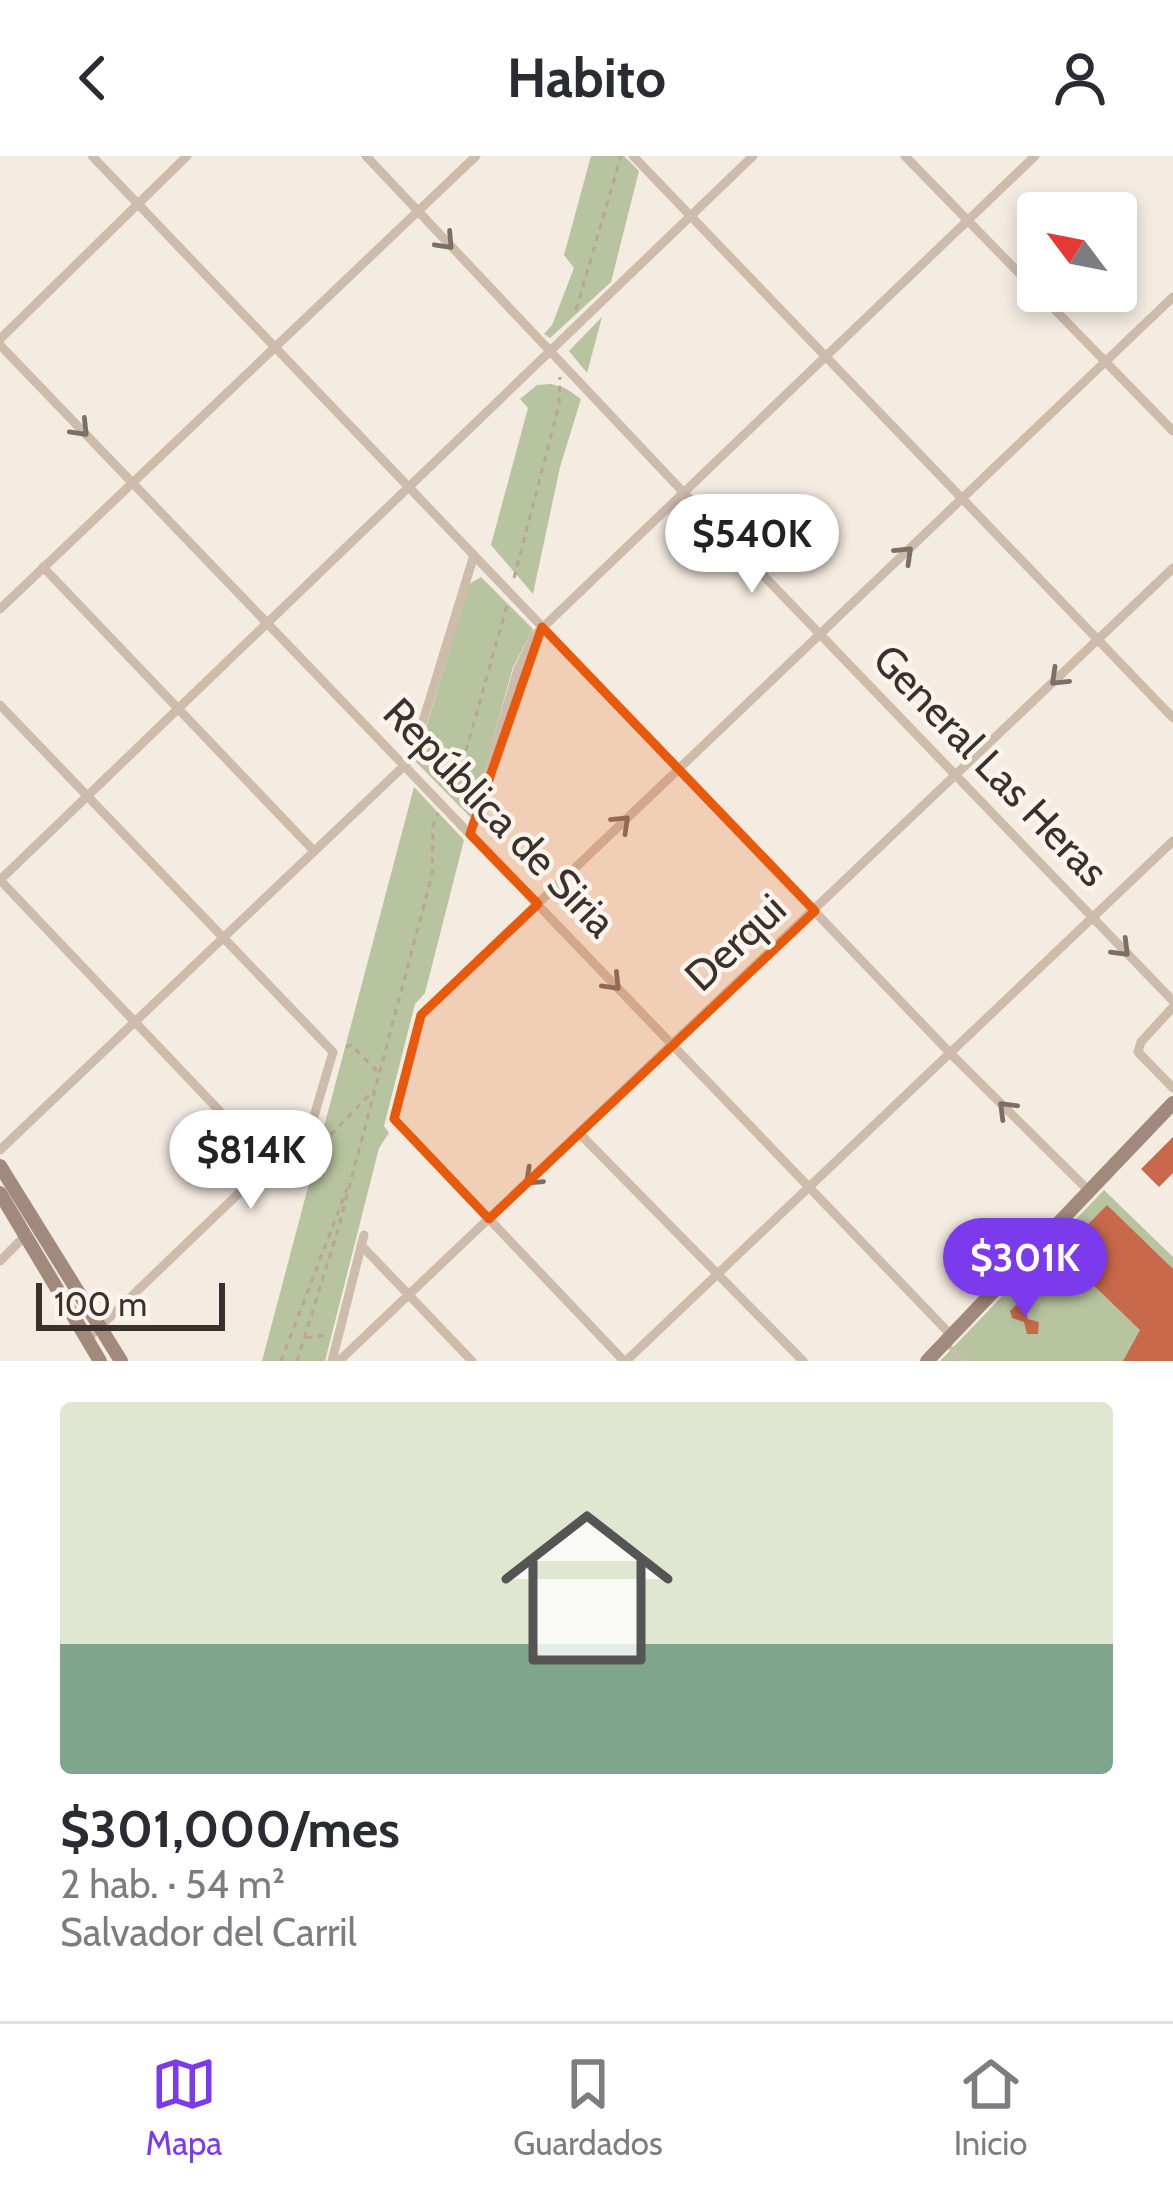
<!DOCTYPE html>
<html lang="es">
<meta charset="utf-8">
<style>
body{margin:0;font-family:Cabin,sans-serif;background:#f7f7f7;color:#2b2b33;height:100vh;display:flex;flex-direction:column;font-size:45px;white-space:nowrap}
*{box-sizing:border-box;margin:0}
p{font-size:39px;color:#7c7c81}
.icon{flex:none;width:66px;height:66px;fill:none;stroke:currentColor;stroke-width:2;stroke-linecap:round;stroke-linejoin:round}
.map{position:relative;height:1205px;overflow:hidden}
.sheet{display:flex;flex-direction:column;background:#fff;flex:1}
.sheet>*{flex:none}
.needle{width:78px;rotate:302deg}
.buttons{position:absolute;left:1017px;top:36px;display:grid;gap:24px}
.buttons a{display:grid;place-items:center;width:120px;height:120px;border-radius:12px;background:#fff;box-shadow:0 6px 18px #0003;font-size:60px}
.scale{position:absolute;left:36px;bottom:30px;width:189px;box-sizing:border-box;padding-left:12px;border:6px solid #3b302b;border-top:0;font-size:33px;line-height:42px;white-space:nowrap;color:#3b302b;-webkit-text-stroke:9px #fbf5ee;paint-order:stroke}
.price{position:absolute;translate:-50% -102px;padding:0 27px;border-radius:42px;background:#fff;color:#222;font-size:39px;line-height:78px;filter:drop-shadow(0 3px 6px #0008)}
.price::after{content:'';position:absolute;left:50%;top:72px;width:36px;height:27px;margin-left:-18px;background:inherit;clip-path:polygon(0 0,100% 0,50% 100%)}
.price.selected{background:#7c3aed;color:#fff}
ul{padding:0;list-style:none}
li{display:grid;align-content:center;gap:24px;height:636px;padding:0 60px}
li span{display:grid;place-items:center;height:372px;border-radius:12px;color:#555}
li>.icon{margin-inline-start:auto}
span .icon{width:216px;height:216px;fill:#fffc;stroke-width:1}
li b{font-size:51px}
header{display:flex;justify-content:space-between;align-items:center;height:156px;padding:0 60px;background:#fff;font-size:54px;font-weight:800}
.tabs{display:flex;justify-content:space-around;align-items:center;height:168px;border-top:3px solid #e1e1e2;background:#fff;font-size:33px;color:#7c7c81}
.tabs a{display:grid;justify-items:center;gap:6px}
.tabs .selected{color:#7c3aed}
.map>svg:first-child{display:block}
.green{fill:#b8c4a0}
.building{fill:#c8694b}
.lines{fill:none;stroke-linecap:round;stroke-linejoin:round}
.path{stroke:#b9a596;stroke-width:3;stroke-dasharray:6 6;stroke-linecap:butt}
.lane{stroke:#cdbbac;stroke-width:4.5}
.street{stroke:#cdbbac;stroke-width:9}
.secondary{stroke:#a18a7d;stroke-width:14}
.oneway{stroke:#7d6f65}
.marked{fill:#e8590c;fill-opacity:0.2;stroke:#e8590c;stroke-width:9;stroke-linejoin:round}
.labels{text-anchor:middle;stroke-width:9;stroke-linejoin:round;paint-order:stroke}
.street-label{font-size:42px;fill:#3b302b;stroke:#fbf5ee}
</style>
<header><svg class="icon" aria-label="back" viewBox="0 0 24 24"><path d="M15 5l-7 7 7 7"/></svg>Habito<svg class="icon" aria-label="person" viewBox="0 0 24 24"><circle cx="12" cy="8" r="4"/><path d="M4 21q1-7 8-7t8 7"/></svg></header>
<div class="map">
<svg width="1173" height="1205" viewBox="0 0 1173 1205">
<rect width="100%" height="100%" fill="#f4ebe1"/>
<g class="green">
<polygon points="591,0 624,0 639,15 611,126 550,182 544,178 552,169 574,112 564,99"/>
<polygon points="602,161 587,217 569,195"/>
<polygon points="551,228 565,232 581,243 560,311 533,438 491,389 528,252 520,243 537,229"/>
<polygon points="481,421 533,473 513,511 471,662 416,606 469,428"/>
<polygon points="414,631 464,684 425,837 415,848 384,970 389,977 379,992 325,1205 262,1205"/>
<polygon points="1104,1034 1173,1101 1173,1205 940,1205"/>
</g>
<g class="building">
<polygon points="1173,981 1173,1017 1159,1031 1141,1013"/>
<polygon points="1107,1049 1173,1113 1173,1205 1123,1205 1140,1174 1060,1097"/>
<polygon points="1016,1149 1025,1151 1028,1163 1039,1166 1038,1178 1027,1178 1024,1166 1012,1162 1010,1155"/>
</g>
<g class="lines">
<g class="path">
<polyline points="576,154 621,0"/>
<polyline points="514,422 559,249 560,221"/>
<polyline points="453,641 507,449"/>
<polyline points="346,891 351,889 378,916"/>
<polyline points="317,976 323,987 374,934"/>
<polyline points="306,1182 326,1179"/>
<polyline points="281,1205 347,1033"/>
<polyline points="297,1205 337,1077 432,719 433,670 438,657"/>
</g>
<polyline class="lane" points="949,1190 962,1205"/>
<g class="street">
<polyline points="92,0 950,897 1089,1035"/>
<polyline points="366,0 684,337 1173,845"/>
<polyline points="633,0 1173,562"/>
<polyline points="905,0 1173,275"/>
<polyline points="0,183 187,0"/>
<polyline points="0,189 951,1179"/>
<polyline points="43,411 314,695"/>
<polyline points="0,453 476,0"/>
<polyline points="0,549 333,896 312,967 87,1183"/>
<polyline points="470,678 518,513 535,479 1035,0"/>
<polyline points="0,724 753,0"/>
<polyline points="0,724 269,1007"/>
<polyline points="1173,851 1141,886 1138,896 1173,932"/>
<polyline points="580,978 803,1205"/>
<polyline points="0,994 405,609 413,598 474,399"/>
<polyline points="361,1089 472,1205"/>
<polyline points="0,1105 26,1079"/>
<polyline points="332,1205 364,1079"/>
<polyline points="339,1205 1173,412"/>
<polyline points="624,1205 394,963 421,859 1173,141"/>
<polyline points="626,1205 1173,685"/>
</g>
<g class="secondary">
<polyline points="0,1010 121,1205"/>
<polyline points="0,1037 100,1205"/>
<polyline points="927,1205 1173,947"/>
</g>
</g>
<defs><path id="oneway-chevron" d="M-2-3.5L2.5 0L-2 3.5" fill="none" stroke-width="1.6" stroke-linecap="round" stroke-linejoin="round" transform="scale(3)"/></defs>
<g class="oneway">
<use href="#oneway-chevron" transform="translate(446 86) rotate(47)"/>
<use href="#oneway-chevron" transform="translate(81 273) rotate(46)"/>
<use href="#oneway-chevron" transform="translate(905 398) rotate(-44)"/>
<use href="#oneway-chevron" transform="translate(1058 522) rotate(136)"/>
<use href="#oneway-chevron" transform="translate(622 667) rotate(-44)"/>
<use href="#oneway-chevron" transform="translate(1122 793) rotate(45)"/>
<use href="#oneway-chevron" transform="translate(613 827) rotate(46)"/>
<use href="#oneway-chevron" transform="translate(1006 953) rotate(-135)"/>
<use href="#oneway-chevron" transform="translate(532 1022) rotate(137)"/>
</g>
<path class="marked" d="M 542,471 L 815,755 L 489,1063 L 394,963 L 421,859 L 538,748 L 470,678 Z"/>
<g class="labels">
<g class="street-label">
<text transform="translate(991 609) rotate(46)" y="15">General Las Heras</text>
<text transform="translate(500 661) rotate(46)" y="15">República de Siria</text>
<text transform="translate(735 786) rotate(-43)" y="15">Derqui</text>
</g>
</g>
</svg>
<div class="buttons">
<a><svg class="needle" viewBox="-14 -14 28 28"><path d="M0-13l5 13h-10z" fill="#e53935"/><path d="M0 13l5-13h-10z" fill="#7c7c81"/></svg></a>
</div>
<div class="scale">100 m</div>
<b class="price" style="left:752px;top:440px">$540K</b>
<b class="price" style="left:251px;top:1056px">$814K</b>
<b class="price selected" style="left:1025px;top:1164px">$301K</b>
</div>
<section class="sheet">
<ul>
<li><span style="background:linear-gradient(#dfe7d0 65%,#7fa58c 0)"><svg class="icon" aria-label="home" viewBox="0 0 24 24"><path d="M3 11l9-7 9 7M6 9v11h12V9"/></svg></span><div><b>$301,000/mes</b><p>2 hab. · 54 m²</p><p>Salvador del Carril</p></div></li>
</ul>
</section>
<nav class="tabs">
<a class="selected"><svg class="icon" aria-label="map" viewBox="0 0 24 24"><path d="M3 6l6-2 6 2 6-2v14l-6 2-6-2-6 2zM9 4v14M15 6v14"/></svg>Mapa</a>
<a><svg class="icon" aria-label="saved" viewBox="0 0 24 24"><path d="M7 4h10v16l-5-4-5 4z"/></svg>Guardados</a>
<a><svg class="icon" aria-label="home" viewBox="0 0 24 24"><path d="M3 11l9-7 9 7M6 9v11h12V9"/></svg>Inicio</a>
</nav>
